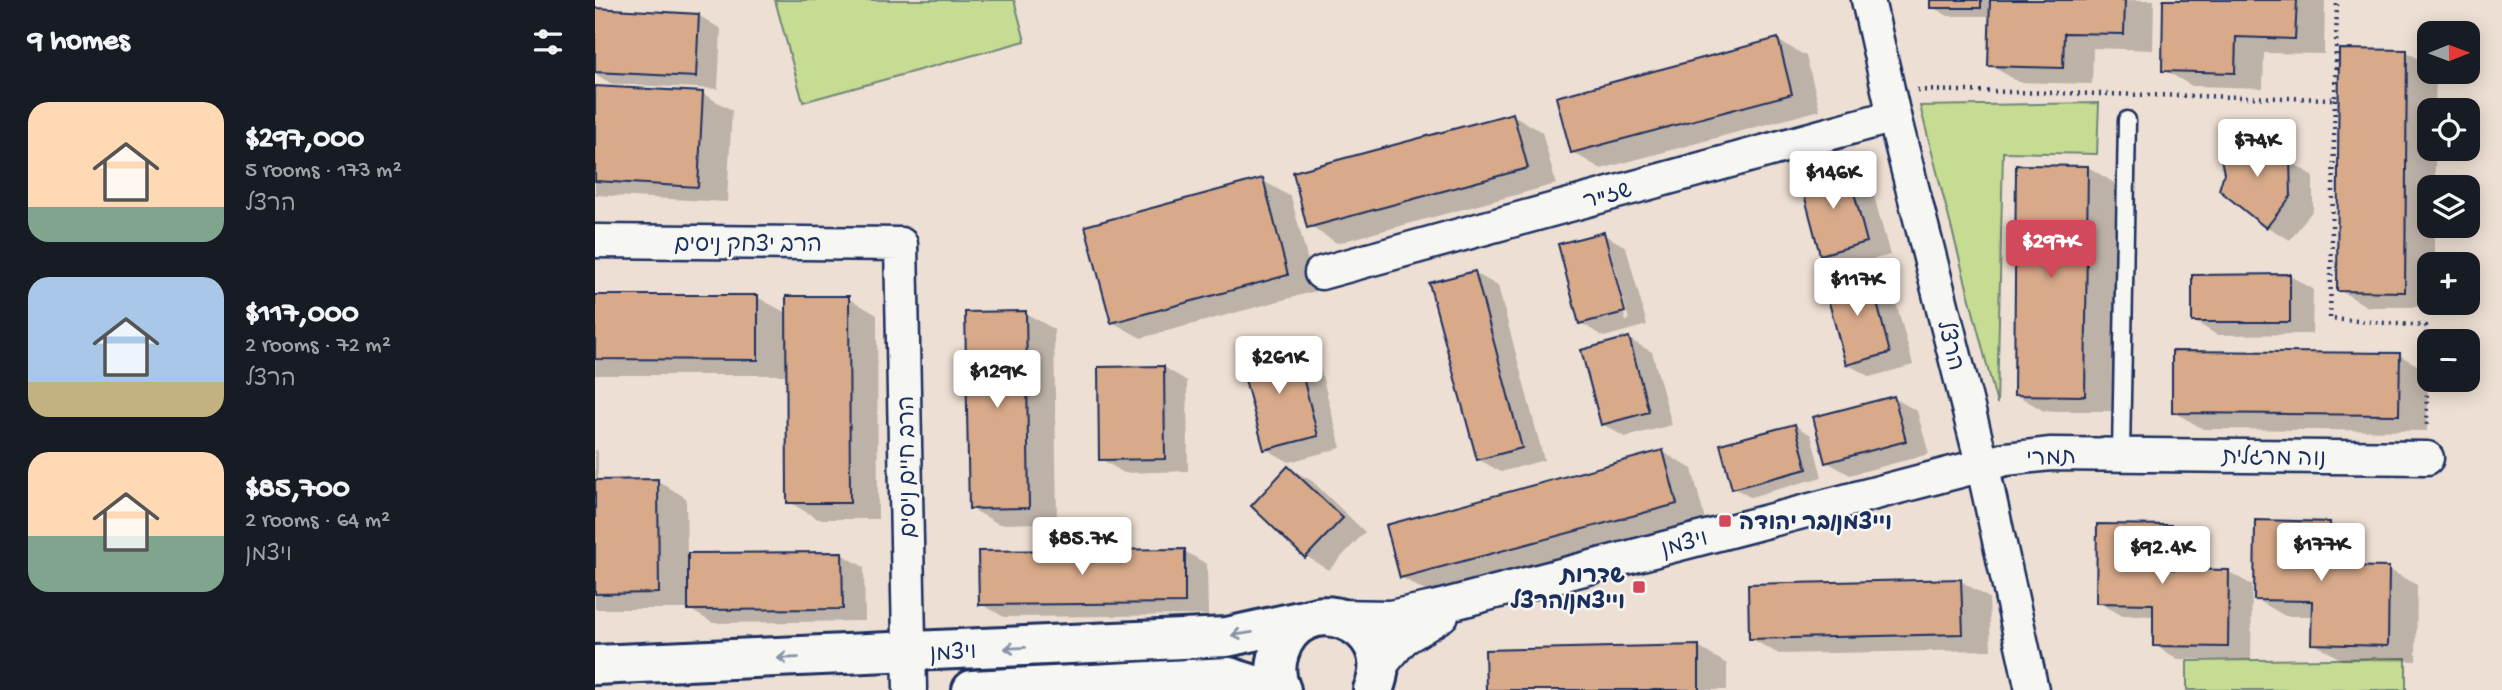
<!DOCTYPE html>
<meta charset="utf-8">
<style>
body{margin:0;font-family:"Gochi Hand","Playpen Sans Hebrew",sans-serif;background:#242831;color:#f1f3f6;height:100vh;display:flex;flex-direction:column;font-size:26px;white-space:nowrap}
*{box-sizing:border-box;margin:0}
p{font-size:23px;color:#9ea1a6}
.icon{flex:none;width:38px;height:38px;fill:none;stroke:currentColor;stroke-width:2;stroke-linecap:round;stroke-linejoin:round}
.map{position:relative;flex:1;overflow:hidden}
.sheet{display:flex;flex-direction:column;background:#171b24;width:595px}
.sheet>*{flex:none}
.needle{width:46px;rotate:89deg}
.controls{position:absolute;left:1822px;top:21px;display:grid;gap:14px}
.controls a{display:grid;place-items:center;width:63px;height:63px;border-radius:14px;background:#171b24;box-shadow:0 4px 18px #0003;font-size:35px}
.price{position:absolute;translate:-50% -60px;padding:0 16px;border-radius:7px;background:#fff;color:#222;font-size:23px;line-height:46px;filter:drop-shadow(0 2px 4px #0008)}
.price::after{content:'';position:absolute;left:50%;top:42px;width:21px;height:16px;margin-left:-10px;background:inherit;clip-path:polygon(0 0,100% 0,50% 100%)}
.price.current{background:#d1495b;color:#fff}
ul{padding:0;list-style:none}
li{display:flex;align-items:center;gap:21px;height:175px;padding:0 28px}
li span{display:grid;place-items:center;flex:none;width:196px;height:140px;border-radius:21px;color:#555}
li>.icon{margin-inline-start:auto}
span .icon{width:84px;height:84px;fill:#fffc;stroke-width:1}
li b{font-size:30px}
h2{display:flex;justify-content:space-between;align-items:center;height:84px;padding:0 28px;font-size:30px}
main{display:flex;flex:1;min-height:0}
.map>svg:first-child{display:block}
.green{fill:#c5dc92;stroke:#708678;stroke-width:2}
.shadow{fill:#0003;fill-rule:evenodd}
.building{fill:#d8aa8a;stroke:#1b2f5e;stroke-width:2}
.lines{fill:none;stroke-linecap:round;stroke-linejoin:round}
.lane-casing{stroke:#1b2f5e;stroke-width:21}
.street-casing{stroke:#1b2f5e;stroke-width:37}
.secondary-casing{stroke:#1b2f5e;stroke-width:44}
.path{stroke:#1b2f5e;stroke-width:4.5;stroke-dasharray:2 5;stroke-linecap:butt}
.lane{stroke:#f6f6f2;stroke-width:16}
.street{stroke:#f6f6f2;stroke-width:32}
.secondary{stroke:#f6f6f2;stroke-width:38}
.oneway{stroke:#8892a8}
.poi-dot{fill:#d1495b;stroke:#f6f6f2;stroke-width:2.5}
.labels{text-anchor:middle;stroke-width:5;stroke-linejoin:round;paint-order:stroke}
.street-label{font-size:23px;fill:#1b2f5e;stroke:#f6f6f2}
.poi-label{font-size:23px;font-weight:bold;fill:#1b2f5e;stroke:#f6f6f2;text-anchor:start}
</style>
<main>
<section class="sheet">
<h2>9 homes<svg class="icon" aria-label="filters" viewBox="0 0 24 24"><path d="M4 7h16M4 17h16"/><circle cx="9" cy="7" r="2"/><circle cx="15" cy="17" r="2"/></svg></h2>
<ul>
<li><span style="background:linear-gradient(#ffd9b3 75%,#7fa58c 0)"><svg class="icon" aria-label="home" viewBox="0 0 24 24"><path d="M3 11l9-7 9 7M6 9v11h12V9"/></svg></span><div><b>$297,000</b><p>5 rooms · 173 m²</p><p>הרצל</p></div></li>
<li><span style="background:linear-gradient(#a9c7e8 75%,#c2b280 0)"><svg class="icon" aria-label="home" viewBox="0 0 24 24"><path d="M3 11l9-7 9 7M6 9v11h12V9"/></svg></span><div><b>$117,000</b><p>2 rooms · 72 m²</p><p>הרצל</p></div></li>
<li><span style="background:linear-gradient(#ffd9b3 60%,#7fa58c 0)"><svg class="icon" aria-label="home" viewBox="0 0 24 24"><path d="M3 11l9-7 9 7M6 9v11h12V9"/></svg></span><div><b>$85,700</b><p>2 rooms · 64 m²</p><p>ויצמן</p></div></li>
</ul>
</section>
<div class="map">
<svg width="1907" height="690" viewBox="0 0 1907 690">
<rect width="100%" height="100%" fill="#eddfd3"/>
<filter id="ink" filterUnits="userSpaceOnUse"><feTurbulence type="fractalNoise" baseFrequency=".0143" numOctaves="2"/><feDisplacementMap in="SourceGraphic" scale="14" xChannelSelector="R" yChannelSelector="G"/><feConvolveMatrix kernelMatrix="1 2 1 2 8 2 1 2 1" color-interpolation-filters="sRGB"/></filter>
<g filter="url(#ink)">
<g class="green">
<polygon points="180,0 419,0 430,41 208,102"/>
<polygon points="1504,103 1502,154 1408,152 1402,404 1325,106"/>
<polygon points="1811,658 1811,690 1592,690 1592,661"/>
</g>
<g class="shadow">
<polygon points="1337,0 1559,0 1558,50 1498,48 1497,84 1424,82 1395,65 1396,16 1353,16 1337,7"/>
<polygon points="1570,0 1730,0 1729,54 1669,53 1668,88 1597,86 1569,70"/>
<polygon points="0,10 103,15 126,29 123,89 17,84 0,74"/>
<polygon points="1182,40 1211,56 1225,110 1006,169 977,152"/>
<polygon points="1812,52 1834,65 1834,72 1841,72 1840,110 1834,110 1834,149 1840,149 1840,187 1834,187 1834,226 1839,226 1839,264 1834,264 1834,303 1839,303 1839,307 1773,307 1744,290"/>
<polygon points="0,88 108,94 137,110 132,202 0,195"/>
<polygon points="918,115 947,132 961,184 742,243 714,226"/>
<polygon points="1660,138 1718,176 1718,210 1695,240 1672,227"/>
<polygon points="1493,167 1521,184 1519,411 1449,411 1420,394"/>
<polygon points="1252,168 1275,181 1295,255 1249,267 1226,254"/>
<polygon points="667,180 696,197 721,291 546,338 517,322"/>
<path d="M 1008,234 L 1031,247 L 1052,325 L 1009,337 L 986,323 ZM 1011,249 L 1015,249 L 1034,320 L 1031,321 Z"/>
<polygon points="880,273 903,286 949,460 906,472 883,459"/>
<polygon points="1274,274 1297,287 1318,365 1275,377 1252,364"/>
<polygon points="1695,276 1718,289 1717,334 1622,335 1599,321"/>
<polygon points="0,297 162,297 193,314 253,298 282,315 283,519 223,519 194,502 193,375 0,375"/>
<polygon points="430,313 459,329 462,523 404,524 375,508"/>
<polygon points="1034,339 1057,352 1077,425 1030,437 1007,424"/>
<polygon points="699,344 722,357 746,448 694,462 671,449"/>
<polygon points="1804,355 1833,371 1832,431 1608,429 1579,412"/>
<polygon points="569,367 592,381 593,471 529,473 506,459"/>
<polygon points="1299,398 1322,411 1334,454 1255,475 1232,462"/>
<polygon points="1200,426 1216,435 1227,477 1155,497 1139,488"/>
<polygon points="0,450 3,451 3,482 63,481 91,498 92,555 246,554 269,567 270,621 118,623 94,609 0,609"/>
<polygon points="1068,452 1097,469 1110,520 835,594 806,577"/>
<polygon points="694,468 717,481 770,532 734,570 711,556"/>
<polygon points="1734,523 1763,540 1763,568 1793,569 1822,585 1821,661 1747,660 1718,643 1718,616 1690,616 1661,599"/>
<polygon points="1575,526 1598,540 1598,572 1634,572 1657,585 1656,660 1582,659 1559,645 1560,616 1526,615 1503,602"/>
<polygon points="589,551 612,564 613,615 409,617 386,604"/>
<polygon points="1366,581 1394,598 1396,650 1184,654 1155,638"/>
<polygon points="1103,647 1132,664 1132,690 893,690"/>
</g>
<g class="building">
<rect x="1335" y="0" width="51" height="8"/>
<polygon points="1395,0 1530,0 1529,34 1469,33 1468,68 1393,66"/>
<polygon points="1568,0 1702,0 1700,39 1641,37 1640,73 1567,71"/>
<polygon points="0,8 104,14 101,77 0,72"/>
<polygon points="1183,38 1197,94 976,153 961,97"/>
<polygon points="1744,49 1812,50 1810,292 1742,291"/>
<polygon points="0,86 108,92 103,187 0,181"/>
<polygon points="918,113 933,168 712,228 698,172"/>
<polygon points="1660,136 1695,161 1696,196 1671,228 1624,190 1629,173 1625,155"/>
<polygon points="1421,165 1493,166 1490,396 1419,395"/>
<polygon points="1252,166 1272,242 1225,255 1205,179"/>
<polygon points="668,178 693,275 516,323 490,226"/>
<polygon points="1009,232 1030,312 984,324 963,244"/>
<polygon points="880,271 927,448 882,460 834,283"/>
<polygon points="1274,272 1295,353 1251,365 1229,284"/>
<polygon points="1695,274 1695,322 1597,322 1597,275"/>
<polygon points="0,295 163,295 163,360 0,359"/>
<polygon points="191,296 254,296 255,503 192,503"/>
<polygon points="431,311 434,508 374,509 370,312"/>
<polygon points="1034,337 1054,412 1006,425 986,350"/>
<polygon points="699,342 723,436 669,450 644,357"/>
<polygon points="1577,351 1805,353 1804,415 1577,413"/>
<polygon points="569,366 570,459 504,460 503,367"/>
<polygon points="1299,396 1311,441 1230,463 1218,417"/>
<polygon points="1200,424 1212,469 1137,489 1125,444"/>
<polygon points="1068,450 1082,504 805,578 791,525"/>
<polygon points="693,466 748,518 710,558 656,506"/>
<polygon points="63,479 64,593 0,594 0,480"/>
<polygon points="1660,520 1735,522 1734,566 1794,567 1793,646 1716,644 1717,601 1659,600"/>
<polygon points="1502,524 1576,525 1575,569 1634,570 1633,647 1558,646 1558,604 1501,603"/>
<polygon points="590,549 590,603 384,605 383,551"/>
<polygon points="247,552 248,609 93,610 93,553"/>
<polygon points="1366,579 1368,634 1154,639 1153,584"/>
<polygon points="1104,645 1104,690 891,690 890,650"/>
</g>
<g class="lines">
<g class="lane-casing">
<polyline id="lane" points="1526,454 1532,120"/>
</g>
<g class="street-casing">
<g id="street">
<polyline points="1273,0 1299,116 1387,463 1437,690"/>
<polyline points="0,241 306,244 315,690"/>
<polyline points="726,273 1299,116"/>
<polyline points="738,616 795,617 843,607 1411,459 1456,454 1832,458"/>
<polyline points="784,667 808,639 847,615"/>
</g>
</g>
<g class="secondary-casing">
<g id="secondary">
<polyline points="0,665 632,637 714,619"/>
<polyline points="377,690 634,677 675,690"/>
<path d="M 686,690 C 680,678 680,666 684,653 C 704,584 808,622 778,690"/>
</g>
</g>
<g class="path">
<polyline points="1322,90 1740,99 1742,0"/>
<polyline points="1740,99 1735,319 1831,326 1832,428"/>
</g>
<use href="#lane" class="lane"/>
<use href="#street" class="street"/>
<use href="#secondary" class="secondary"/>
</g>
<defs><path id="oneway-shaft" d="M-6 0H5M1.5-3L5.5 0L1.5 3" fill="none" stroke-width="1.6" stroke-linecap="round" stroke-linejoin="round" transform="scale(1.75)"/></defs>
<g class="oneway">
<use href="#oneway-shaft" transform="translate(647 634) rotate(171)"/>
<use href="#oneway-shaft" transform="translate(420 648) rotate(177)"/>
<use href="#oneway-shaft" transform="translate(193 658) rotate(178)"/>
</g>
</g>
<g class="poi-dot">
<rect x="1123" y="514" width="14" height="14" rx="3.5"/>
<rect x="1037" y="580" width="14" height="14" rx="3.5"/>
</g>
<g class="labels">
<g class="street-label">
<text transform="translate(1012 194) rotate(-15)" y="8">שז"ר</text>
<text x="153" y="251">הרב יצחק ניסים</text>
<text transform="translate(1357 345) rotate(76)" y="8">הרצל</text>
<text transform="translate(1456 456) rotate(-3)" y="8">תמרי</text>
<text transform="translate(1679 456) rotate(1)" y="8">נוה מרגלית</text>
<text transform="translate(311 467) rotate(-91)" y="8">הרב חיים ניסים</text>
<text transform="translate(1089 542) rotate(-15)" y="8">ויצמן</text>
<text transform="translate(358 651) rotate(-3)" y="8">ויצמן</text>
</g>
<g class="poi-label">
<text x="1144" y="529">וייצמן/בר יהודה</text>
<text x="1030" y="582" text-anchor="end">שדרות<tspan x="1030" dy="26">וייצמן/הרצל</tspan></text>
</g>
</g>
</svg>
<div class="controls">
<a><svg class="needle" viewBox="-14 -14 28 28"><path d="M0-13l5 13h-10z" fill="#e53935"/><path d="M0 13l5-13h-10z" fill="#9ea1a6"/></svg></a>
<a><svg class="icon" aria-label="locate" viewBox="0 0 24 24"><circle cx="12" cy="12" r="6"/><path d="M12 2v4M12 18v4M2 12h4M18 12h4"/></svg></a>
<a><svg class="icon" aria-label="layers" viewBox="0 0 24 24"><path d="M12 4l9 5-9 5-9-5zM3 14l9 5 9-5"/></svg></a>
<a>+</a>
<a>−</a>
</div>
<b class="price" style="left:1662px;top:179px">$74K</b>
<b class="price" style="left:1238px;top:211px">$146K</b>
<b class="price current" style="left:1456px;top:280px">$297K</b>
<b class="price" style="left:1262px;top:318px">$117K</b>
<b class="price" style="left:684px;top:396px">$261K</b>
<b class="price" style="left:402px;top:410px">$129K</b>
<b class="price" style="left:487px;top:577px">$85.7K</b>
<b class="price" style="left:1726px;top:583px">$177K</b>
<b class="price" style="left:1567px;top:586px">$92.4K</b>
</div>
</main>
